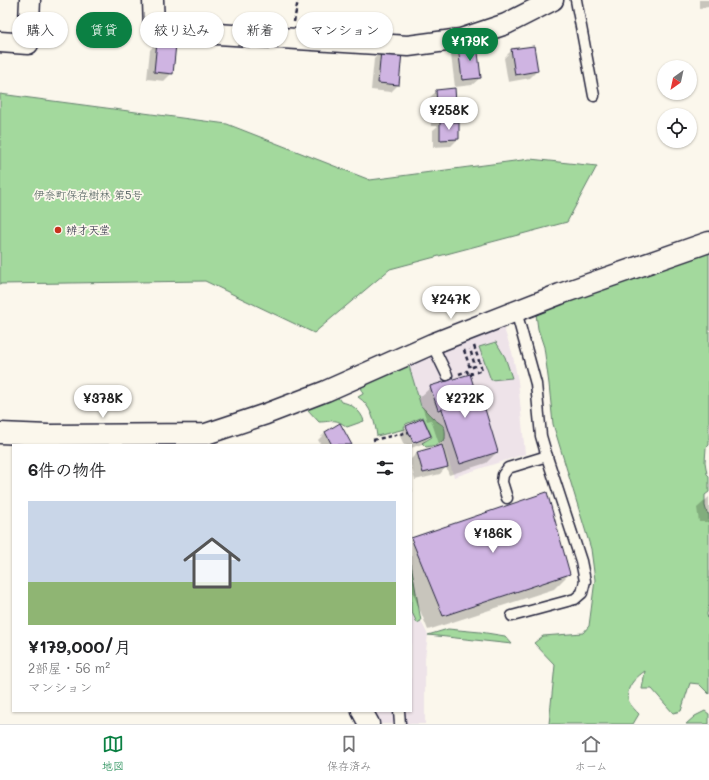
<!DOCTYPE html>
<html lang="ja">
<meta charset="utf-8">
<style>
body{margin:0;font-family:Mali,"Klee One",sans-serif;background:#f2f2f2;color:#202124;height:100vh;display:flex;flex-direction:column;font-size:15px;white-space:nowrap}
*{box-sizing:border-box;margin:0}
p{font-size:13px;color:#757577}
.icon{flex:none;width:22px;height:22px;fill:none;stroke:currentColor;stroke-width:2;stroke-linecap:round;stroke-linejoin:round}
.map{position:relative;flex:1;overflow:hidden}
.side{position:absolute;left:12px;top:444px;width:400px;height:268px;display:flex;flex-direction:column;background:#fff;border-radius:0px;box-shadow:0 1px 3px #0004}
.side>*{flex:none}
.top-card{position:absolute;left:12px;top:12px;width:400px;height:36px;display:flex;gap:8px}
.needle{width:26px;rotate:213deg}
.fabs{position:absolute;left:657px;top:60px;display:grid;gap:8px}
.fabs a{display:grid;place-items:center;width:40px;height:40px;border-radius:50%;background:#fff;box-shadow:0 1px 3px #0004;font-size:20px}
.price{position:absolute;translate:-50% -34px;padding:0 9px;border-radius:14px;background:#fff;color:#222;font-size:13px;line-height:26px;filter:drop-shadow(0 1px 2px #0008)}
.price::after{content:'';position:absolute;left:50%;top:24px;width:12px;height:9px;margin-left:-6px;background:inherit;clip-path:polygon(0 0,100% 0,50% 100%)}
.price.selected{background:#0b8043;color:#fff}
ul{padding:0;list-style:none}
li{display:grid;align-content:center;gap:8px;height:212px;padding:0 16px}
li+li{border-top:1px solid #e0e0e0}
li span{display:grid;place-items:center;height:124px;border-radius:0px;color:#555}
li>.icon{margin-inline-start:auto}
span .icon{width:72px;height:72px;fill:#fffc;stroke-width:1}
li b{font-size:17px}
h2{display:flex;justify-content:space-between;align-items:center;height:48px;padding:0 16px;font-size:17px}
.chip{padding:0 14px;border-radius:18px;background:#fff;box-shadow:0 1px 3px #0004;font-size:14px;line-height:36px}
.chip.selected{background:#0b8043;color:#fff}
.menu{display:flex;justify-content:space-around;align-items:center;height:56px;border-top:1px solid #e0e0e0;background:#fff;font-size:11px;color:#757577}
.menu a{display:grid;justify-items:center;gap:2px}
.menu .selected{color:#0b8043}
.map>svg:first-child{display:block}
.built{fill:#eee3e9}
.green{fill:#a3d99d;stroke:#627e6c}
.shadow{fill:#0003}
.building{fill:#cfb4e2;stroke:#22223b}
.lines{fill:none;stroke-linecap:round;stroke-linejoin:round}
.lane-casing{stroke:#22223b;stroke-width:13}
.street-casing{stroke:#22223b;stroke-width:23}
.path{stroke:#22223b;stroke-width:2.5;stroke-dasharray:4 3;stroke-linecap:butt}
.lane{stroke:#fbf7ec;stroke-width:10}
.street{stroke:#fbf7ec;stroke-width:20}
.poi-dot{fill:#c8321e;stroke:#fbf7ec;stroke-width:1.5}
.labels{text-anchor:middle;stroke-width:3.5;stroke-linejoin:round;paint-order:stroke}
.park-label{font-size:11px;fill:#495958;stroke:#fbf7ec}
.poi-label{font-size:11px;fill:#22223b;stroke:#fbf7ec;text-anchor:start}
</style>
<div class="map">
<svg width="709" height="724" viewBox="0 0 709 724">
<rect width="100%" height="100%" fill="#fbf7ec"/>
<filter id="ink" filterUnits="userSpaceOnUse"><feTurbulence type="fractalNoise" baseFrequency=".025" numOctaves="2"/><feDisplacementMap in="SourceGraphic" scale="8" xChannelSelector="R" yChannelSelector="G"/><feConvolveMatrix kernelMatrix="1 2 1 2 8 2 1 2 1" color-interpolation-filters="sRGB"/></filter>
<g filter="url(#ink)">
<g class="built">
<polygon points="503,326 512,352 518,381 525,454 454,477 442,441 445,439 442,424 435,420 427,410 421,406 409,366"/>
<polygon points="411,610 417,623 421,621 428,635 425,658 425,724 371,724 364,711 411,711"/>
</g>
<g class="green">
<polygon points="0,94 227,124 370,180 530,159 597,166 567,222 390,269 314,333 205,281 0,284"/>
<path d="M 709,250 L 709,445 L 706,448 L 705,462 L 707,474 L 709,476 L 709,492 L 705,495 L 705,506 L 707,513 L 709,514 L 709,605 L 707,614 L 709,624 L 709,694 L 699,684 L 690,683 L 681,711 L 673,713 L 652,689 L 642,689 L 645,671 C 635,678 624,688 629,702 C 631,706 636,711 639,714 L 633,724 L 549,724 L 555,665 L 534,643 L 543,636 L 583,633 L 589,626 L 595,580 L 591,549 L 553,424 L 549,384 L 544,347 L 538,329 L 536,314 Z"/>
<polygon points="496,342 505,357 512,378 491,380 479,347"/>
<path d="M 409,366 L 421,406 C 426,410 428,414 433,418 C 443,427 446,423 445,439 L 437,445 L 426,447 L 422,443 L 432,437 L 423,417 L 406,424 L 404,427 L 405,429 L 377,436 C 375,422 371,405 358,397 L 363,394 L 361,386 Z"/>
<path d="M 337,396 L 341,402 C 351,403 361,411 364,421 L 347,427 C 334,417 333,422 319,422 L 307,409 Z"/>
<polygon points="411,564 421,621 417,623 411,610"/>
<polygon points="448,629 480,632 505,636 512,644 428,635"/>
<polygon points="705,711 709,714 709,724 686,724 695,716"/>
</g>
<g class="shadow">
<polygon points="699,0 709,0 709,7 699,8"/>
<polygon points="157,42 172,73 164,81 147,79 150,50"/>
<polygon points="458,47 480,78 472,85 455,87 451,55"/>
<polygon points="512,50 537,71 530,78 508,82 504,58"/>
<polygon points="381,51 401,53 398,85 391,92 371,90 374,59"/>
<polygon points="437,91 456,117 451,123 458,139 451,146 433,147 433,130 438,126 431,126 429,98"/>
<polygon points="431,387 481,411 497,452 486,463 449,475 446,467 440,474 415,480 411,465 411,459 417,453 440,447 431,420 427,421 419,398"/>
<polygon points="407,427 430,436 422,444 411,448 411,445 404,445 399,434"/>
<polygon points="326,432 351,445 321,445 318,440"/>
<polygon points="411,483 413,491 411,494"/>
<polygon points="709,497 709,522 699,522 697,508"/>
<polygon points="412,539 569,574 554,589 428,630 411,588"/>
</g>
<g class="building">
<polygon points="157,41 176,44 173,74 154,72"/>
<polygon points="477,44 481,78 462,80 458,46"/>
<polygon points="534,46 538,71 515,75 511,49"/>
<polygon points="381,50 402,52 399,85 378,83"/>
<polygon points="455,88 457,118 438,119 436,90"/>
<polygon points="440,122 459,122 459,139 440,140"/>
<polygon points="470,374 481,410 485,409 498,452 460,464 442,409 438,410 430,386"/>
<polygon points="423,418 431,436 416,442 416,441 413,442 406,426"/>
<polygon points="340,423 352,445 332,445 325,432"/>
<polygon points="442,445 448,467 423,473 417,452"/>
<polygon points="547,492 570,574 443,616 411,538"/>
</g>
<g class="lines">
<g class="lane-casing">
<g id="lane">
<polyline points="576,0 594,96"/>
<polyline points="432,344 447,375"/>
<polyline points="507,498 502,482 503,475 508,468 547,456"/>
<polyline points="512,616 575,599 582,593 585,581 581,561 548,460 541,436 536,384 516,311"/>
<polyline points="399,711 400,724"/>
</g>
</g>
<g class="street-casing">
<g id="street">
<polyline points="153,0 154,30 408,46 461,39 506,24 553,0"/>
<polyline points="0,42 28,44 30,0"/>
<polyline points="0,433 48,435 206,434 266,414 326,391 432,344 560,294 709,242"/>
<polyline points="362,711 369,724"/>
</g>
</g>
<g class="path">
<polyline points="294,22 298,0"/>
<polyline points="464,350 470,368 475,366 470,349"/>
<polyline points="459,374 467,371 468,373 471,372 471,374 482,370 474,346"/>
<polyline points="373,440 409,432"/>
</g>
<use href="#lane" class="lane"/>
<use href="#street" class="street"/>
</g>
</g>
<circle class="poi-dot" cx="58" cy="230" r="4"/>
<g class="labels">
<g class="park-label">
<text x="88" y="199">伊奈町保存樹林 第5号</text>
</g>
<g class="poi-label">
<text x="66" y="234">辨才天堂</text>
</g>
</g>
</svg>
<div class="fabs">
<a><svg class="needle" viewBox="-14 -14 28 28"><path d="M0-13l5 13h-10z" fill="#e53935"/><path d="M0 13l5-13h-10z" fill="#757577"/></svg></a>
<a><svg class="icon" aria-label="locate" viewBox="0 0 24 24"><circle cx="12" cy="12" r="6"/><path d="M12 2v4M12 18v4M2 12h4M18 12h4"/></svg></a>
</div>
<b class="price selected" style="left:470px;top:62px">¥179K</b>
<b class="price" style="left:449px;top:131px">¥258K</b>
<b class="price" style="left:451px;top:320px">¥247K</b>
<b class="price" style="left:103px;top:419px">¥378K</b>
<b class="price" style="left:465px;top:419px">¥272K</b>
<b class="price" style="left:493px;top:554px">¥186K</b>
<div class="top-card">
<a class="chip">購入</a>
<a class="chip selected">賃貸</a>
<a class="chip">絞り込み</a>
<a class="chip">新着</a>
<a class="chip">マンション</a>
</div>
<section class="side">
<h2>6件の物件<svg class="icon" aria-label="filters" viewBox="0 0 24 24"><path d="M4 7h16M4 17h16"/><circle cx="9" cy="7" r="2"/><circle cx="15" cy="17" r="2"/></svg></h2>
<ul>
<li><span style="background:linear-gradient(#c9d6e8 65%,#8fb573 0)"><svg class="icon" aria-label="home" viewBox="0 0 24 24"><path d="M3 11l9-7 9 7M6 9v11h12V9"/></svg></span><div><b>¥179,000/月</b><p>2部屋 · 56 m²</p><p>マンション</p></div></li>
</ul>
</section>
</div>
<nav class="menu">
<a class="selected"><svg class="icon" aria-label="map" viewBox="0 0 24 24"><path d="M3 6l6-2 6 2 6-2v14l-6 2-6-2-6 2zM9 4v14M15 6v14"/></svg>地図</a>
<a><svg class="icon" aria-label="saved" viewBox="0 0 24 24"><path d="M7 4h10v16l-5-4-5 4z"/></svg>保存済み</a>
<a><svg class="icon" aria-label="home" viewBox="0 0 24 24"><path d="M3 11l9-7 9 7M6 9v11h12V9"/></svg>ホーム</a>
</nav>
